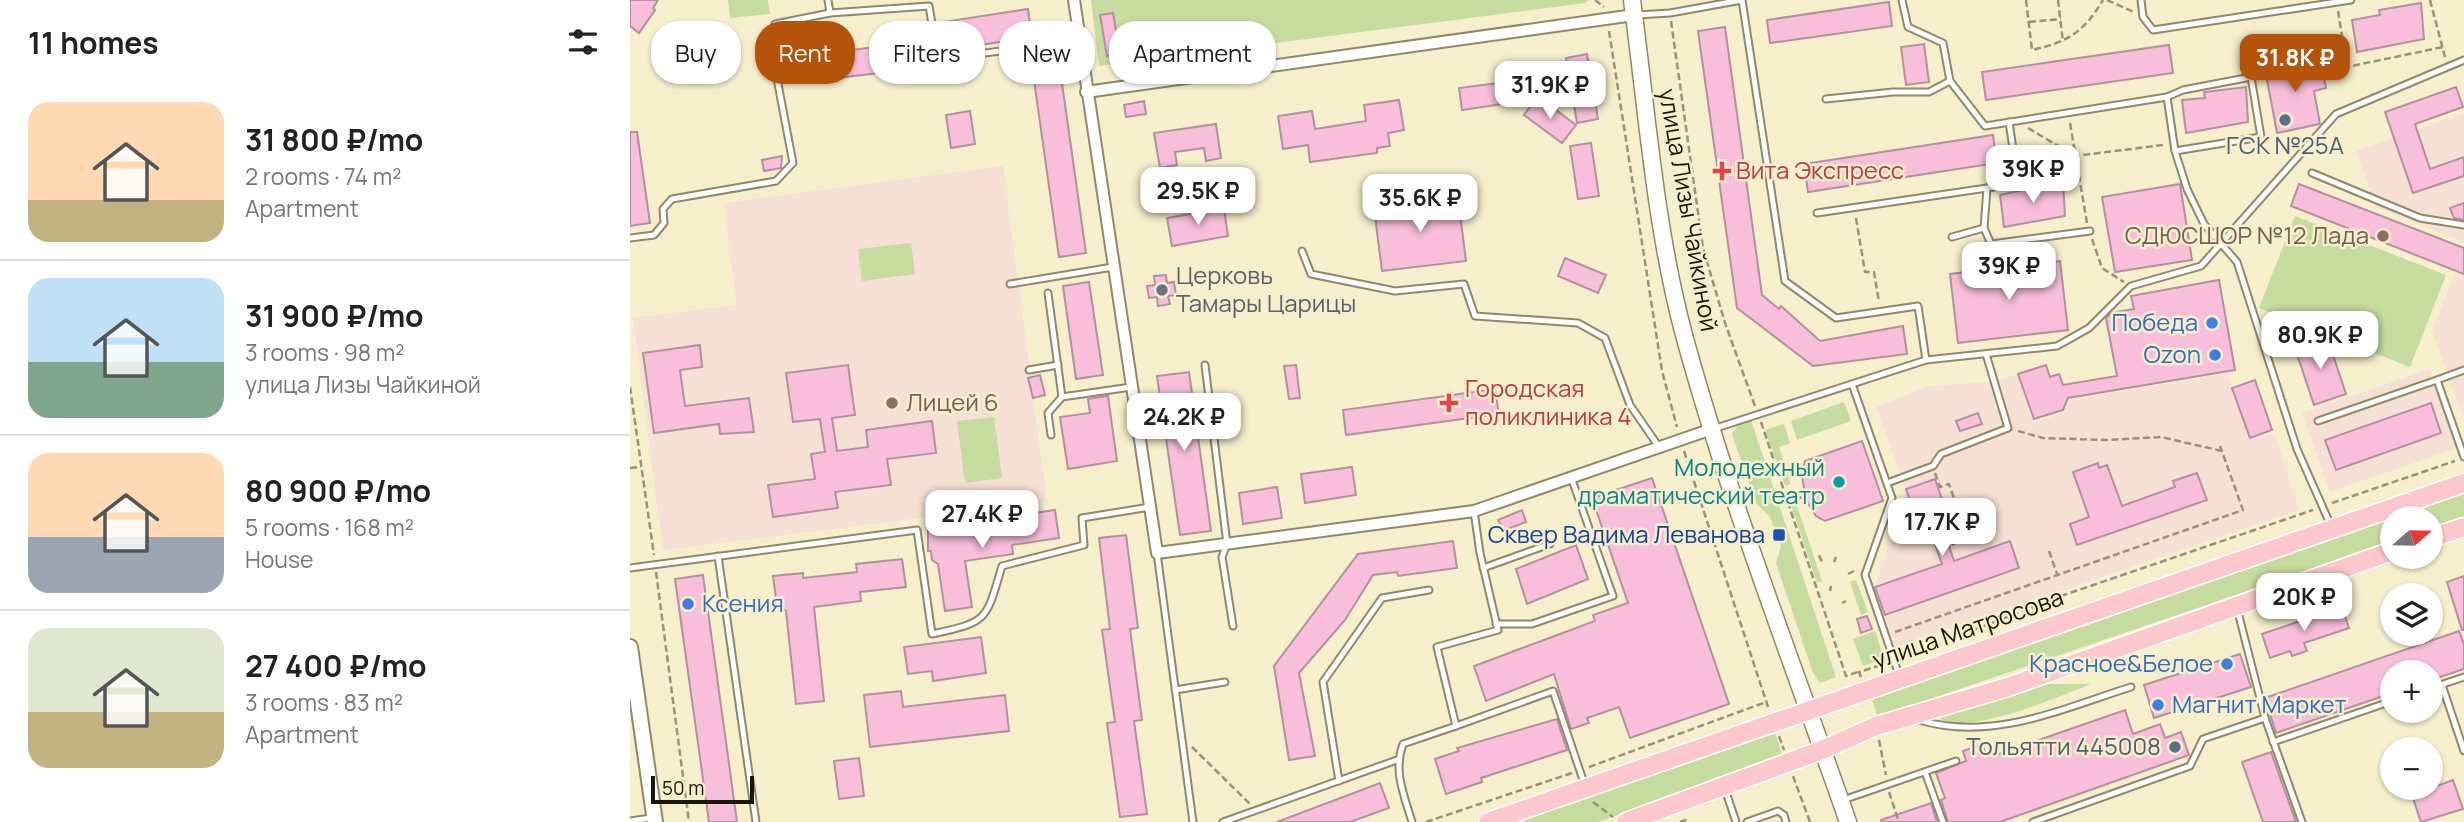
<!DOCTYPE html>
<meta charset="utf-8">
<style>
body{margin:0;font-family:Manrope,sans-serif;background:#f2f2f2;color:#222;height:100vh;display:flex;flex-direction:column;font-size:26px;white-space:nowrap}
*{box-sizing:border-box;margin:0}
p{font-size:23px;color:#767676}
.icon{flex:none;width:38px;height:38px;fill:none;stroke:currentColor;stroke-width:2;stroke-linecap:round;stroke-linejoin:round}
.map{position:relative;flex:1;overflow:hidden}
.drawer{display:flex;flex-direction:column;background:#fff;width:630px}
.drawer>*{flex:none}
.banner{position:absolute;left:21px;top:21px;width:665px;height:63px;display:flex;gap:14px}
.needle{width:46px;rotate:70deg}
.controls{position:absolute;left:1750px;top:506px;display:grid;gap:14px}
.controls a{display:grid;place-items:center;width:63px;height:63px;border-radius:50%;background:#fff;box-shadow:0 2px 5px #0004;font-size:35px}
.scale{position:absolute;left:21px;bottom:18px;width:103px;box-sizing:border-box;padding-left:7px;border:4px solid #19170a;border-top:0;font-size:19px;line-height:24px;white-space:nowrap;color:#19170a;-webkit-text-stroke:5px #f6efcc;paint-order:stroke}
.price{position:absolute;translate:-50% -60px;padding:0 16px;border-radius:14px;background:#fff;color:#222;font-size:23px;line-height:46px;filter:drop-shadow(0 2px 4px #0008)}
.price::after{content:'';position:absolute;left:50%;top:42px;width:21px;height:16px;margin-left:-10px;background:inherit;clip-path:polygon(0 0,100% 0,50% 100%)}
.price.on{background:#b45309;color:#fff}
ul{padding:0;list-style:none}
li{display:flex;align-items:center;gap:21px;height:175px;padding:0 28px}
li+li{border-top:2px solid #e0e0e0}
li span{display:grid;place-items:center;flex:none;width:196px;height:140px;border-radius:21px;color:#555}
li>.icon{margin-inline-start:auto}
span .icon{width:84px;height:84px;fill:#fffc;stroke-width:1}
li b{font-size:30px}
h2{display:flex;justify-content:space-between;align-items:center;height:84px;padding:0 28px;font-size:30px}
.tag{padding:0 24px;border-radius:28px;background:#fff;box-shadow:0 2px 5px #0004;font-size:24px;line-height:63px}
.tag.on{background:#b45309;color:#fff}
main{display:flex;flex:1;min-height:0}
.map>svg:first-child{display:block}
.education{fill:#f6dfd4}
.green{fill:#c5dc9e}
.building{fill:#f9bfda;stroke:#b390a0;stroke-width:2}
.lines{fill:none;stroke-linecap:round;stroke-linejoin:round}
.service-casing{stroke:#8f8968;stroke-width:9}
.minor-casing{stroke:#8f8968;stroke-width:14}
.tertiary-casing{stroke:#8f8968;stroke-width:18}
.secondary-casing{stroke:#8f8968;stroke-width:19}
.primary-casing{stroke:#fff;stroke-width:21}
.path{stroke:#979279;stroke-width:2.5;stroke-dasharray:7 3.5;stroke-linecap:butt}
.service{stroke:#fff;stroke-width:5}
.minor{stroke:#fff;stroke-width:10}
.tertiary{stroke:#fff;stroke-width:14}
.secondary{stroke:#fff;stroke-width:16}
.primary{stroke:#fcc8cd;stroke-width:18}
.service-dot{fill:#5c6f8a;stroke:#f6efcc;stroke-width:2.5}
.health-dot{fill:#e0444e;stroke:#f6efcc;stroke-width:2.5}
.education-dot{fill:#8d6e63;stroke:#f6efcc;stroke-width:2.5}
.worship-dot{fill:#6b7280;stroke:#f6efcc;stroke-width:2.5}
.shop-dot{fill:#3f7fe0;stroke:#f6efcc;stroke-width:2.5}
.culture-dot{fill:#0f9aa8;stroke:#f6efcc;stroke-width:2.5}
.transit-dot{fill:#1a4fb4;stroke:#f6efcc;stroke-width:2.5}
.labels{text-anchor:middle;stroke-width:5;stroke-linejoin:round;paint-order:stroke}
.service-label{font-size:24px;fill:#4e5e75;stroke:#f6efcc}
.health-label{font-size:24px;fill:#be3a42;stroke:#f6efcc;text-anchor:start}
.street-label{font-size:24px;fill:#19170a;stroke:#f6efcc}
.education-label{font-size:24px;fill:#785e54;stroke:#f6efcc;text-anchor:end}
.worship-label{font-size:24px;fill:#5b616d;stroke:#f6efcc;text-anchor:start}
.shop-label{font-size:24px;fill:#366cbe;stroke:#f6efcc;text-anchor:end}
.culture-label{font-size:24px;fill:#0d838f;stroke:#f6efcc;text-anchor:end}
.transit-label{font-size:24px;fill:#164399;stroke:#f6efcc;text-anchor:end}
</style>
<main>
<section class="drawer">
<h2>11 homes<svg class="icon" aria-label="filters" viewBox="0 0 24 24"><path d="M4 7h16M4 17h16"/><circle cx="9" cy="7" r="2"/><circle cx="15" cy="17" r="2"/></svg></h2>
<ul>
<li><span style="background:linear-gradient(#ffd9b3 70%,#c2b280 0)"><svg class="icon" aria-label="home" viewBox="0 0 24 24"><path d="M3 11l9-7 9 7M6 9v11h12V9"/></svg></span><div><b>31 800 ₽/mo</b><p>2 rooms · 74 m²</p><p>Apartment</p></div></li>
<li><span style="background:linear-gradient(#bfe0f5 60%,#7fa58c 0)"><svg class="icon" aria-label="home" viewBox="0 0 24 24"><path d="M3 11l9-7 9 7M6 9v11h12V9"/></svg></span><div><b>31 900 ₽/mo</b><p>3 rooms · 98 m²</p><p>улица Лизы Чайкиной</p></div></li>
<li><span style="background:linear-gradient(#ffd9b3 60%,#9aa5b1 0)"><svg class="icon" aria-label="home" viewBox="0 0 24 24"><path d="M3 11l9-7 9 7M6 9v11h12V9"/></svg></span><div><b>80 900 ₽/mo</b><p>5 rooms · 168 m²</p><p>House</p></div></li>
<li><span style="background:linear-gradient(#dfe7d0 60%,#c2b280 0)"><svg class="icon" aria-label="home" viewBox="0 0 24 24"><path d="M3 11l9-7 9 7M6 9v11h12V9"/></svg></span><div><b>27 400 ₽/mo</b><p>3 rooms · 83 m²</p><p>Apartment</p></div></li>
</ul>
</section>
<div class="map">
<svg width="1834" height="822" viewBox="0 0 1834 822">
<rect width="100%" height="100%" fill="#f6efcc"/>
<g class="education">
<polygon points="1834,113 1834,242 1746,207 1726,151"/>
<polygon points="373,166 417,502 33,550 3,318 107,305 94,203"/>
<polygon points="1834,250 1834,420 1802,331"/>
<polygon points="1800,369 1827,448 1700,492 1672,413"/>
<polygon points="1388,374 1405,423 1434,412 1440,400 1597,374 1620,438 1645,434 1669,510 1266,647 1245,588 1276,489 1246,407 1299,386 1365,382"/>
</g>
<g class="green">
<polygon points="98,0 138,0 140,14 100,18"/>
<polygon points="461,0 959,0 955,3 469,66"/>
<polygon points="1665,216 1816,275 1780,367 1629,308"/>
<polygon points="281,243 285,274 232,281 228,249"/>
<polygon points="1214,402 1221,421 1167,440 1161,421"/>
<polygon points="364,417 372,478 335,483 327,421"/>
<polygon points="1121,420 1206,677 1190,683 1183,673 1146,563 1151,546 1140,517 1126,503 1102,434 1108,425"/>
<polygon points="1154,424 1160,443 1149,447 1161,484 1155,486 1135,430"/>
<polygon points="1834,489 1834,518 1801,529 1801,518 1762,518 1762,542 1247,717 1241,695"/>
<polygon points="1166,503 1192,581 1187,583 1161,505"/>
<polygon points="1226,580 1238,612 1231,615 1220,582"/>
<polygon points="1245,631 1254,658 1233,666 1223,639"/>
<path d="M 1393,684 L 1461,684 C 1430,696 1337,737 1309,718 L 1308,714 Z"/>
<polygon points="1144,730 1153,757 968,822 882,822"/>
</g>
<g class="building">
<polygon points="0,0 28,0 23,8 25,10 9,33 0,26"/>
<polygon points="1259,2 1262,26 1140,43 1137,20"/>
<polygon points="1791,3 1794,39 1727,52 1722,20 1750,15 1749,10"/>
<polygon points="398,9 402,37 318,50 313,22"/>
<polygon points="483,13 490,54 477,56 470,15"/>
<polygon points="1095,27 1132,295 1149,309 1151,306 1190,341 1273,326 1277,354 1183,366 1107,308 1068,31"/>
<polygon points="1294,44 1299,82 1276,85 1271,47"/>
<polygon points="263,45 266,71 182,81 179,55"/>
<polygon points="1539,45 1543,73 1356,100 1352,72"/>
<polygon points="957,54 968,119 947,123 936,58"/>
<polygon points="1691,59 1696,88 1684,91 1690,124 1647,133 1635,69"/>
<polygon points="430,69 456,253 429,257 403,73"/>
<polygon points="883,81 886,102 832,110 829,88"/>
<polygon points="1616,87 1618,122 1556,133 1552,100 1575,98 1574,92"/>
<polygon points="1826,87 1833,107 1785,124 1800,169 1834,157 1834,176 1783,193 1755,112"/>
<polygon points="769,100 774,130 758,133 760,146 747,148 747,153 680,162 678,145 653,149 648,116 682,111 685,129 736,121 734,105"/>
<polygon points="514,101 516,114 496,117 494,105"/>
<polygon points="904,101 912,106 915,102 946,125 932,143 894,115"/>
<polygon points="340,111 345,144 321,148 316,115"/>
<polygon points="586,124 591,158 576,161 574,148 545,152 547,165 530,168 524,133"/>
<polygon points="0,132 7,132 20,223 0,226"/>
<polygon points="1363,135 1367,163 1178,192 1174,164"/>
<polygon points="961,143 969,196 948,199 940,146"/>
<polygon points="152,156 151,168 134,171 132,160"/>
<polygon points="1433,181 1435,216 1374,227 1370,195"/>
<polygon points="1550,184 1562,260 1485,272 1472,197"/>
<polygon points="1669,184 1834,248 1834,274 1661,206"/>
<polygon points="828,198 836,261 752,271 744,208"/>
<polygon points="1834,203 1834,220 1824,218 1820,208"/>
<polygon points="594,208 598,236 542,246 537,218"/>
<polygon points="935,258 976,275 968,293 928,276"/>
<polygon points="1430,261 1438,330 1328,343 1320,274"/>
<polygon points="536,275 537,283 544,282 546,295 538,296 540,304 528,306 527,297 519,298 517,286 525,285 524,276"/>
<polygon points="1589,280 1605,370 1438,398 1433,410 1404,419 1388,374 1416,365 1420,377 1429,374 1433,385 1487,376 1476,318 1481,313 1504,309 1501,296"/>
<polygon points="459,282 473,375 446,379 433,286"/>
<polygon points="1697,337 1716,394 1684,405 1665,348"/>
<polygon points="70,345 72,367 50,370 55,406 119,398 124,432 90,434 89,424 24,433 13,353"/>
<polygon points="218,365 225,415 202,418 207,451 238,447 236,430 302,421 306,453 257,459 261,485 205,492 208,508 143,517 138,485 185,479 181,454 195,452 190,419 163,422 156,373"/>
<polygon points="666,365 670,398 659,399 654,366"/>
<polygon points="559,372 581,531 550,535 527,376"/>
<polygon points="410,375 415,395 403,398 398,378"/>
<polygon points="1625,380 1642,430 1620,438 1602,388"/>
<polygon points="865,389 869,414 716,435 713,410"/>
<polygon points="478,396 487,461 438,469 430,417 460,413 458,399"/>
<polygon points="1801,403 1811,433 1706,470 1695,440"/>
<polygon points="1348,413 1352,424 1330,431 1326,421"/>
<polygon points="1232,441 1253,501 1195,521 1186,516 1176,500 1172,476 1175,461"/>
<polygon points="1468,463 1469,468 1477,465 1492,506 1545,487 1543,481 1567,473 1577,500 1447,545 1440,524 1459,517 1443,472"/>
<polygon points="722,467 726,495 675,503 671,474"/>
<polygon points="1022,478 1099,704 1000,738 989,707 957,718 959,723 941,729 924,674 856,701 844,666 965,621 963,615 998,603 962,498"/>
<polygon points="1305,479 1321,525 1313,528 1324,561 1380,541 1389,568 1255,615 1245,587 1312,564 1301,533 1292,536 1276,489"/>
<polygon points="647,487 652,518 613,524 609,493"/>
<polygon points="425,510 429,538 382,545 383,554 335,561 342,607 315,611 308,564 302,560 301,551 298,551 298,529 317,526 332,529 333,532 379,525 378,517"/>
<polygon points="892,510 896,522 873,531 868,520"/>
<polygon points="496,535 508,628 500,629 512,720 504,721 517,814 490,817 477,723 485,722 472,630 480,629 469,538"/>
<polygon points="823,541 827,568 768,576 767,572 743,575 715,620 669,673 685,756 659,760 644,666 728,554"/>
<polygon points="946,545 958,579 897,604 886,569"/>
<polygon points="272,559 276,587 230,592 231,601 184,607 194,701 166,704 156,611 150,606 149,599 146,599 143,576 173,573 173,578 227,572 226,564"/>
<polygon points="73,575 107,822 79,822 45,579"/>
<polygon points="1834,576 1834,630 1832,630 1817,582"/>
<polygon points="1712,607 1719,628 1674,643 1677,651 1662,656 1660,651 1640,658 1632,634"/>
<polygon points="1237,616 1242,629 1231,633 1227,619"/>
<polygon points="1829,631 1834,644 1834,669 1801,680 1801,672 1762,672 1762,693 1646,733 1635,698"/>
<polygon points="351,637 356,673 303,681 302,671 278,674 274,647"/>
<polygon points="1610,654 1621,687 1524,718 1514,685"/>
<polygon points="271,691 273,707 375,695 379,731 240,747 234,695"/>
<polygon points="1495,710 1503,734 1530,724 1535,738 1551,732 1559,755 1370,822 1318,822 1311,800 1315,798 1306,773 1336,761 1333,751 1352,744 1356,754 1362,752 1363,756"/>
<polygon points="927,719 937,750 851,778 852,782 816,794 805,759 829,751 827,748"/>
<polygon points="1641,752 1666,822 1633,822 1612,762"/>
<polygon points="229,758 234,796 209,799 204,761"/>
<polygon points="1823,780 1833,809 1791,822 1782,795"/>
<polygon points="750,783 759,808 720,822 647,822"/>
<polygon points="1301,803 1307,822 1252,822 1251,820"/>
</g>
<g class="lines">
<g class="service-casing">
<g id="service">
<polyline points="198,0 200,13 299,6 308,59 449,41"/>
<polyline points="1272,0 1278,27 1313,43 1320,81 1355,126 1537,97 1553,90 1621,77 1631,137 1545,151"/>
<polyline points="1511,0 1513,17 1523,30 1721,0"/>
<polyline points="1007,15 1040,13 1112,0 1155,281 1206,318 1288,306 1296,360 1083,429"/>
<polyline points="1537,97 1545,151 1557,189 1574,224 1607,262 1667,449 1701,526"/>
<polyline points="1196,99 1263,92 1299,92 1320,81"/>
<polyline points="1379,122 1388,183"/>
<polyline points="1682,173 1790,218 1834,225"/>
<polyline points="1415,179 1357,188 1354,228 1361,244 1460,231"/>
<polyline points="1187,213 1357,188"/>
<polyline points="1322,237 1354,228"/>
<polyline points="0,238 24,235 34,223 33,209 42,199 146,181 163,163 141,47 145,24 200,13"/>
<polyline points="672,251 681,274 765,291 834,284 845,316 948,323 975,338 1000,405 1029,447"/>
<polyline points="380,284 483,267"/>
<polyline points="418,293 432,397"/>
<polyline points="1296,360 1427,346 1459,328 1501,286 1571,266 1706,114 1834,60"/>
<polyline points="575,365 597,544 592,557 603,626"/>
<polyline points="399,370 428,365"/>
<polyline points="1834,370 1807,380 1834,457"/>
<polyline points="1222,384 1262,498 1235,575 1269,675"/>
<polyline points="1688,421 1807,380"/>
<polyline points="421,435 418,413 432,397 501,387"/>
<polyline points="1257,483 1303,466 1311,454 1378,428 1356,354"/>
<polyline points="527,553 563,822"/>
<polyline points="88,556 126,822"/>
<path d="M 0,568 L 287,530 L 302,634 C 359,622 356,620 372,566 L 454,545 L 452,518 L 520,507"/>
<polyline points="853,568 920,544"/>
<polyline points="1607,608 1635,718 1672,822"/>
<polyline points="866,624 902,624 983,596 941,477"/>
<polyline points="1812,685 1834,751"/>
<polyline points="1801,688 1834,677"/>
<polyline points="545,690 595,682"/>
<path d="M 1289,720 C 1362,742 1431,709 1501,687"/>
<polyline points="826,726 923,691 954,783"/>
<polyline points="1643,742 1762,701"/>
<polyline points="1295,772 1313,822"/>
<polyline points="709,781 693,682 752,598 799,590"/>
<polyline points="1095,789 1106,822"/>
<polyline points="1213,800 1326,761"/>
<polyline points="0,821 21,818"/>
<polyline points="593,822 767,760"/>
<path d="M 782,822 C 774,795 763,771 773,744 L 826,726 L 807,647 L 868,630 L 850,553 L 844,511"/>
<polyline points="1117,822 1148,811 1154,815 1156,822"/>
<polyline points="1403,822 1560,766 1573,739 1635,718"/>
</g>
</g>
<g class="minor-casing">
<g id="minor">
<polyline points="444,0 527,553 844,511 1082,429"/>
<polyline points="456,92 1004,15"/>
</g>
</g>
<g class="tertiary-casing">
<polyline id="tertiary" points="0,647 25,822"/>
</g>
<g class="secondary-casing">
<path id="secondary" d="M 1002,0 C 1017,111 1025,227 1054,335 C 1099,500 1162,661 1218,822"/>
</g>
<g class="primary-casing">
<g id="primary">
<polyline points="1801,538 1834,527"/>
<polyline points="858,822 1834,483"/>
<polyline points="996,822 1192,750 1246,726 1378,687 1762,551"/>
</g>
</g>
<g class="path">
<polyline points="965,0 974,7"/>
<path d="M 1396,0 L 1402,50 C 1438,42 1454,32 1473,0"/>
<polyline points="1428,0 1433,42"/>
<polyline points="1477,0 1504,12"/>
<polyline points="1800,0 1815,57"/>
<polyline points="1708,11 1717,67 1813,47"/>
<polyline points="1041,21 1073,248 1095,323 1125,406"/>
<polyline points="1399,22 1431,19"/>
<polyline points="979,31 1032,371 1047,427"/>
<polyline points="1440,123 1457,223"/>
<polyline points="1398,128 1445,156 1533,145"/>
<polyline points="1226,218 1235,272 1244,272 1249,302"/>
<polyline points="1462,239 1472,268 1494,282"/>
<polyline points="0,387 24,555"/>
<polyline points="1131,422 1216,676 1228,672"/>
<polyline points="1388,431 1413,438 1477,440 1531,437 1592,451"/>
<polyline points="1054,451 1138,707"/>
<polyline points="0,468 11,467"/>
<polyline points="1305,473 1310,487 1319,484 1340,544"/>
<polyline points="1158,502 1175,496"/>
<polyline points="1702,503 1825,461"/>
<polyline points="1322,545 1337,536"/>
<polyline points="1419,551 1427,574"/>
<polyline points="1189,555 1192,562"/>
<polyline points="1204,562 1206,557"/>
<polyline points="26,572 59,822"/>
<polyline points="1218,574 1224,571"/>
<polyline points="1200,591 1201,586"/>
<polyline points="1212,603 1216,601"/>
<polyline points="1265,632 1613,510 1590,446"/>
<polyline points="1274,657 1434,595 1683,510"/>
<polyline points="1231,677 1229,672 1254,664"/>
<polyline points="1149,736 1154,750"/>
<polyline points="1249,740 1256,775"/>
<polyline points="562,747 620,804"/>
<polyline points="959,767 1136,702"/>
<polyline points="1163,776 1180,822"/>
<polyline points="1259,792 1269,822"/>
<polyline points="963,802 983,817"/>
<polyline points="796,822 942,773"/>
<polyline points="1050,822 1059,819"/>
</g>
<use href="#service" class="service"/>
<use href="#minor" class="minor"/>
<use href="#tertiary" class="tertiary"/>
<use href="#secondary" class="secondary"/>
<use href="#primary" class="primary"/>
</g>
<g class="service-dot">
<circle cx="1655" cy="120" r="7"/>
<circle cx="1545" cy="747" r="7"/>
</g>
<g class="health-dot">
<path d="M1088.5 160.5h7v7h7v7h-7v7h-7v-7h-7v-7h7z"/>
<path d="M815.5 392.5h7v7h7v7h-7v7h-7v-7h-7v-7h7z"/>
</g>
<g class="education-dot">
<circle cx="1753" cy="236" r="7"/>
<circle cx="262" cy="403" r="7"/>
</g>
<circle class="worship-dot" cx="532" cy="290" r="7"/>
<g class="shop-dot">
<circle cx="1582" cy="323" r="7"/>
<circle cx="1585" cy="355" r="7"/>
<circle cx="58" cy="604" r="7"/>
<circle cx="1597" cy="664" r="7"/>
<circle cx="1528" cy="705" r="7"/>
</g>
<circle class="culture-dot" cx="1209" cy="482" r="7"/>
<rect class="transit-dot" x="1142" y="528" width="14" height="14" rx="3.5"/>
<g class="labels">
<g class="service-label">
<text x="1655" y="154">ГСК №25А</text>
<text x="1531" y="755" text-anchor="end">Тольятти 445008</text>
</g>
<g class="health-label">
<text x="1106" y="179">Вита Экспресс</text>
<text x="835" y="397">Городская<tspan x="835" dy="28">поликлиника 4</tspan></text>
</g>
<g class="street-label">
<text transform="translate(1058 210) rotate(80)" y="8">улица Лизы Чайкиной</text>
<text transform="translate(1338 629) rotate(-19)" y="8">улица Матросова</text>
</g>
<g class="education-label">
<text x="1739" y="244">СДЮСШОР №12 Лада</text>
<text x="276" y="411" text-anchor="start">Лицей 6</text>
</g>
<g class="worship-label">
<text x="546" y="284">Церковь<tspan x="546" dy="28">Тамары Царицы</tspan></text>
</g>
<g class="shop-label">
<text x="1568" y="331">Победа</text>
<text x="1571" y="363">Ozon</text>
<text x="72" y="612" text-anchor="start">Ксения</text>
<text x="1583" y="672">Красное&amp;Белое</text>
<text x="1542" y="713" text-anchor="start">Магнит Маркет</text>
</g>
<g class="culture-label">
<text x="1195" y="476">Молодежный<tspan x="1195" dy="28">драматический театр</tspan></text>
</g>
<g class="transit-label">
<text x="1135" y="543">Сквер Вадима Леванова</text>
</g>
</g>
</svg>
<div class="controls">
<a><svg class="needle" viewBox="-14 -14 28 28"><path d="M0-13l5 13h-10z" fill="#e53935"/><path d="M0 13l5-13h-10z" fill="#767676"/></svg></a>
<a><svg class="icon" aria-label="layers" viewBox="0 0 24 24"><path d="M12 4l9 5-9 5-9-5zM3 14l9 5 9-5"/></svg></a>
<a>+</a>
<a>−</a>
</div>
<div class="scale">50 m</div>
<b class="price on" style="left:1665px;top:94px">31.8K ₽</b>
<b class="price" style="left:920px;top:121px">31.9K ₽</b>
<b class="price" style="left:1403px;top:205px">39K ₽</b>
<b class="price" style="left:568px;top:227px">29.5K ₽</b>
<b class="price" style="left:790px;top:234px">35.6K ₽</b>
<b class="price" style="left:1379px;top:302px">39K ₽</b>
<b class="price" style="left:1690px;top:371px">80.9K ₽</b>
<b class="price" style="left:554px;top:453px">24.2K ₽</b>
<b class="price" style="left:352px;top:550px">27.4K ₽</b>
<b class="price" style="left:1312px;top:558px">17.7K ₽</b>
<b class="price" style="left:1674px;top:633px">20K ₽</b>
<div class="banner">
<a class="tag">Buy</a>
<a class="tag on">Rent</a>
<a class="tag">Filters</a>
<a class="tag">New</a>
<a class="tag">Apartment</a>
</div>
</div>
</main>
